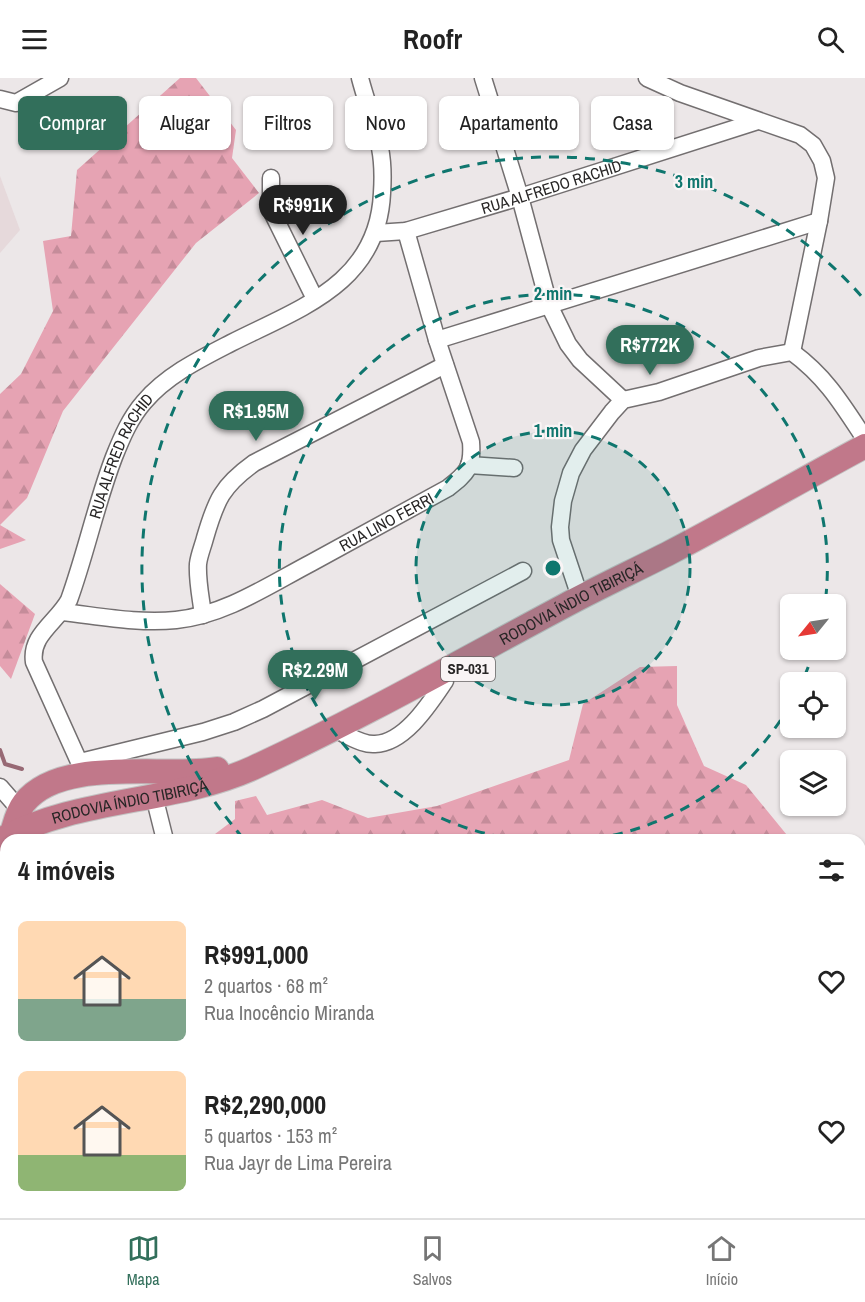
<!DOCTYPE html>
<html lang="pt">
<meta charset="utf-8">
<style>
body{margin:0;font-family:"Archivo Narrow",sans-serif;background:#f6f6f6;color:#222;height:100vh;display:flex;flex-direction:column;font-size:22px;white-space:nowrap}
*{box-sizing:border-box;margin:0}
p{font-size:20px;color:#767676}
.icon{flex:none;width:33px;height:33px;fill:none;stroke:currentColor;stroke-width:2;stroke-linecap:round;stroke-linejoin:round}
.map{position:relative;flex:1;overflow:hidden}
.details{position:absolute;left:0px;top:756px;width:866px;height:384px;display:flex;flex-direction:column;background:#fff;border-radius:18px 18px 0 0;box-shadow:0 2px 4px #0004}
.details>*{flex:none}
.hud{position:absolute;left:18px;top:18px;width:830px;height:54px;display:flex;gap:12px}
.needle{width:39px;rotate:240deg}
.tools{position:absolute;left:780px;top:516px;display:grid;gap:12px}
.tools a{display:grid;place-items:center;width:66px;height:66px;border-radius:9px;background:#fff;box-shadow:0 2px 4px #0004;font-size:30px}
.price{position:absolute;translate:-50% -51px;padding:0 14px;border-radius:21px;background:#326f5b;color:#fff;font-size:20px;line-height:39px;filter:drop-shadow(0 2px 3px #0008)}
.price::after{content:'';position:absolute;left:50%;top:36px;width:18px;height:14px;margin-left:-9px;background:inherit;clip-path:polygon(0 0,100% 0,50% 100%)}
.price.current{background:#222;color:#fff}
ul{padding:0;list-style:none}
li{display:flex;align-items:center;gap:18px;height:150px;padding:0 18px}
li span{display:grid;place-items:center;flex:none;width:168px;height:120px;border-radius:9px;color:#555}
li>.icon{margin-inline-start:auto}
span .icon{width:72px;height:72px;fill:#fffc;stroke-width:1}
li b{font-size:26px}
h2{display:flex;justify-content:space-between;align-items:center;height:72px;padding:0 18px;font-size:26px}
.pill{padding:0 21px;border-radius:9px;background:#fff;box-shadow:0 2px 4px #0004;font-size:21px;line-height:54px}
.pill.current{background:#326f5b;color:#fff}
header{display:flex;justify-content:space-between;align-items:center;height:78px;padding:0 18px;background:#fff;font-size:27px;font-weight:800}
.tabs{display:flex;justify-content:space-around;align-items:center;height:84px;border-top:2px solid #e0e0e0;background:#fff;font-size:16px;color:#767676}
.tabs a{display:grid;justify-items:center;gap:3px}
.tabs .current{color:#326f5b}
.map>svg:first-child{display:block}
.built{fill:#e6d9db}
.forest{fill:url(#forest-firs)}
.lines{fill:none;stroke-linecap:round;stroke-linejoin:round}
.stream{stroke:#976974;stroke-width:4}
.minor-casing{stroke:#736f70;stroke-width:19}
.highway-casing{stroke:#c3c2c2;stroke-width:26}
.minor{stroke:#fff;stroke-width:16}
.highway{stroke:#c1788a;stroke-width:24}
.ring{fill:none;stroke:#0f766e;stroke-width:3;stroke-dasharray:10 8}
.labels{text-anchor:middle;stroke-width:4.5;stroke-linejoin:round;paint-order:stroke}
.shield{fill:#f9f4f5;stroke:#676464;stroke-width:1.5}
.shield-label{font-size:15px;font-weight:bold;fill:#282626}
.street-label{font-size:16px;fill:#282626;stroke:#f9f4f5}
.centre{fill:#0f766e;stroke:#f9f4f5;stroke-width:3}
.ring-label{font-size:18px;text-anchor:middle;font-weight:bold;fill:#0f766e;stroke:#f9f4f5;stroke-width:4.5;stroke-linejoin:round;paint-order:stroke}
</style>
<header><svg class="icon" aria-label="menu" viewBox="0 0 24 24"><path d="M4 6h16M4 12h16M4 18h16"/></svg>Roofr<svg class="icon" aria-label="search" viewBox="0 0 24 24"><circle cx="10" cy="10" r="6"/><path d="M15 15l6 6"/></svg></header>
<div class="map">
<svg width="865" height="1140" viewBox="0 0 865 1140">
<defs>
<pattern id="forest-firs" width="22" height="20" patternUnits="userSpaceOnUse" patternTransform="scale(1.5)"><rect width="22" height="20" fill="#e6a3b3"/><path d="M5 1l3.5 6h-7zM16 11l3.5 6h-7z" fill="#c58c9a"/></pattern>
</defs>
<rect width="100%" height="100%" fill="#ece7e8"/>
<polygon class="built" points="0,98 20,152 0,175"/>
<g class="forest">
<polygon points="180,0 196,0 236,52 232,80 259,115 196,165 63,333 27,420 0,447 26,462 0,471 0,316 21,296 53,233 43,163 71,158 77,92"/>
<polygon points="0,506 35,536 11,601 0,588"/>
<polygon points="677,588 677,627 704,688 746,707 791,762 207,762 235,741 235,723 256,718 267,737 322,722 368,740 437,728 569,682 583,626 640,589"/>
<polygon points="860,842 865,847 865,908 860,906"/>
</g>
<g class="lines">
<g class="stream">
<polyline points="0,672 5,686 22,691"/>
<polyline points="0,1003 6,1000"/>
</g>
<g class="minor-casing">
<g id="minor">
<polyline points="483,0 520,119 549,227 568,266 580,282 623,322"/>
<polyline points="647,0 680,15 800,57 813,67 822,83 826,100 819,143 792,274"/>
<polyline points="0,21 16,25 60,0"/>
<polyline points="271,100 271,125 273,136 315,221"/>
<path id="s1" d="M 376,155 L 406,153 L 520,119 L 758,43"/>
<polyline points="437,262 819,143"/>
<polyline points="469,387 514,390"/>
<path d="M 580,519 L 561,462 L 560,449 L 563,423 L 571,395 L 583,372 L 612,334 L 623,322 L 659,314 L 759,280 L 792,274 C 826,299 842,326 865,361"/>
<path id="s2" d="M 62,534 C 99,538 139,546 176,542 C 225,537 269,507 311,485 C 356,460 402,435 448,410 C 467,395 473,390 471,364 L 437,262 L 406,153"/>
<path d="M 203,537 C 201,520 197,503 198,486 C 199,477 203,468 205,460 C 216,422 222,408 254,385 L 445,287"/>
<path d="M 344,656 C 353,660 364,667 375,666 C 405,665 430,625 445,603"/>
<polyline points="80,684 203,654 234,644 263,631 523,493"/>
<path id="s3" d="M 85,697 L 34,584 C 30,557 57,544 69,522 C 86,475 96,426 114,379 C 122,359 130,340 144,324 C 167,297 200,281 231,265 C 300,230 378,206 382,115 C 383,100 383,85 380,70 C 375,46 366,23 360,0"/>
<polyline points="0,709 20,732"/>
<polyline points="156,726 165,762"/>
<polyline points="860,1126 865,1128"/>
<polyline points="293,1134 297,1140"/>
<polyline points="435,1134 438,1140"/>
<polyline points="694,1134 724,1136 744,1134"/>
<polyline points="73,1140 82,1134"/>
<polyline points="329,1140 343,1134"/>
<polyline points="622,1140 622,1134"/>
</g>
</g>
<g class="highway-casing">
<g id="highway">
<path d="M 12,755 C 15,745 17,734 24,725 C 61,678 163,700 217,691"/>
<path id="s4" d="M 0,762 C 78,719 173,726 253,690 C 359,641 461,583 564,528 C 599,509 636,492 671,474 C 736,440 800,403 865,368"/>
</g>
</g>
<use href="#minor" class="minor"/>
<use href="#highway" class="highway"/>
</g>
<circle cx="553" cy="490" r="137" fill="#0f766e" fill-opacity=".12"/>
<g class="ring">
<circle cx="553" cy="490" r="137"/>
<path d="M814 572A274 274 0 0 1 802 604M790 627A274 274 0 0 1 586 762M520 762A274 274 0 1 1 825 526"/>
<path d="M243 760A411 411 0 1 1 863 220"/>
</g>
<g class="labels">
<rect class="shield" x="441" y="579" width="54" height="24" rx="4.5"/>
<g class="shield-label">
<text x="468" y="596">SP-031</text>
</g>
<g class="street-label">
<text dy="6" stroke="none"><textPath href="#s1" startOffset="182">RUA ALFREDO RACHID</textPath></text>
<text dy="6" stroke="none"><textPath href="#s3" startOffset="351">RUA ALFRED RACHID</textPath></text>
<text dy="6" stroke="none"><textPath href="#s2" startOffset="348">RUA LINO FERRI</textPath></text>
<text dy="6" stroke="none"><textPath href="#s4" startOffset="622">RODOVIA ÍNDIO TIBIRIÇÁ</textPath></text>
<text dy="6" stroke="none"><textPath href="#s4" startOffset="136">RODOVIA ÍNDIO TIBIRIÇÁ</textPath></text>
</g>
</g>
<circle cx="553" cy="490" r="9" class="centre"/>
<g class="ring-label">
<text x="694" y="110">3 min</text>
<text x="553" y="222">2 min</text>
<text x="553" y="359">1 min</text>
</g>
</svg>
<div class="tools">
<a><svg class="needle" viewBox="-14 -14 28 28"><path d="M0-13l5 13h-10z" fill="#e53935"/><path d="M0 13l5-13h-10z" fill="#767676"/></svg></a>
<a><svg class="icon" aria-label="locate" viewBox="0 0 24 24"><circle cx="12" cy="12" r="6"/><path d="M12 2v4M12 18v4M2 12h4M18 12h4"/></svg></a>
<a><svg class="icon" aria-label="layers" viewBox="0 0 24 24"><path d="M12 4l9 5-9 5-9-5zM3 14l9 5 9-5"/></svg></a>
</div>
<b class="price current" style="left:303px;top:158px">R$991K</b>
<b class="price" style="left:650px;top:298px">R$772K</b>
<b class="price" style="left:256px;top:364px">R$1.95M</b>
<b class="price" style="left:315px;top:623px">R$2.29M</b>
<div class="hud">
<a class="pill current">Comprar</a>
<a class="pill">Alugar</a>
<a class="pill">Filtros</a>
<a class="pill">Novo</a>
<a class="pill">Apartamento</a>
<a class="pill">Casa</a>
</div>
<section class="details">
<h2>4 imóveis<svg class="icon" aria-label="filters" viewBox="0 0 24 24"><path d="M4 7h16M4 17h16"/><circle cx="9" cy="7" r="2"/><circle cx="15" cy="17" r="2"/></svg></h2>
<ul>
<li><span style="background:linear-gradient(#ffd9b3 65%,#7fa58c 0)"><svg class="icon" aria-label="home" viewBox="0 0 24 24"><path d="M3 11l9-7 9 7M6 9v11h12V9"/></svg></span><div><b>R$991,000</b><p>2 quartos · 68 m²</p><p>Rua Inocêncio Miranda</p></div><svg class="icon" aria-label="heart" viewBox="0 0 24 24"><path d="M12 20l-8-8c-3-5 5-10 8-4 3-6 11-1 8 4z"/></svg></li>
<li><span style="background:linear-gradient(#ffd9b3 70%,#8fb573 0)"><svg class="icon" aria-label="home" viewBox="0 0 24 24"><path d="M3 11l9-7 9 7M6 9v11h12V9"/></svg></span><div><b>R$2,290,000</b><p>5 quartos · 153 m²</p><p>Rua Jayr de Lima Pereira</p></div><svg class="icon" aria-label="heart" viewBox="0 0 24 24"><path d="M12 20l-8-8c-3-5 5-10 8-4 3-6 11-1 8 4z"/></svg></li>
</ul>
</section>
</div>
<nav class="tabs">
<a class="current"><svg class="icon" aria-label="map" viewBox="0 0 24 24"><path d="M3 6l6-2 6 2 6-2v14l-6 2-6-2-6 2zM9 4v14M15 6v14"/></svg>Mapa</a>
<a><svg class="icon" aria-label="saved" viewBox="0 0 24 24"><path d="M7 4h10v16l-5-4-5 4z"/></svg>Salvos</a>
<a><svg class="icon" aria-label="home" viewBox="0 0 24 24"><path d="M3 11l9-7 9 7M6 9v11h12V9"/></svg>Início</a>
</nav>
